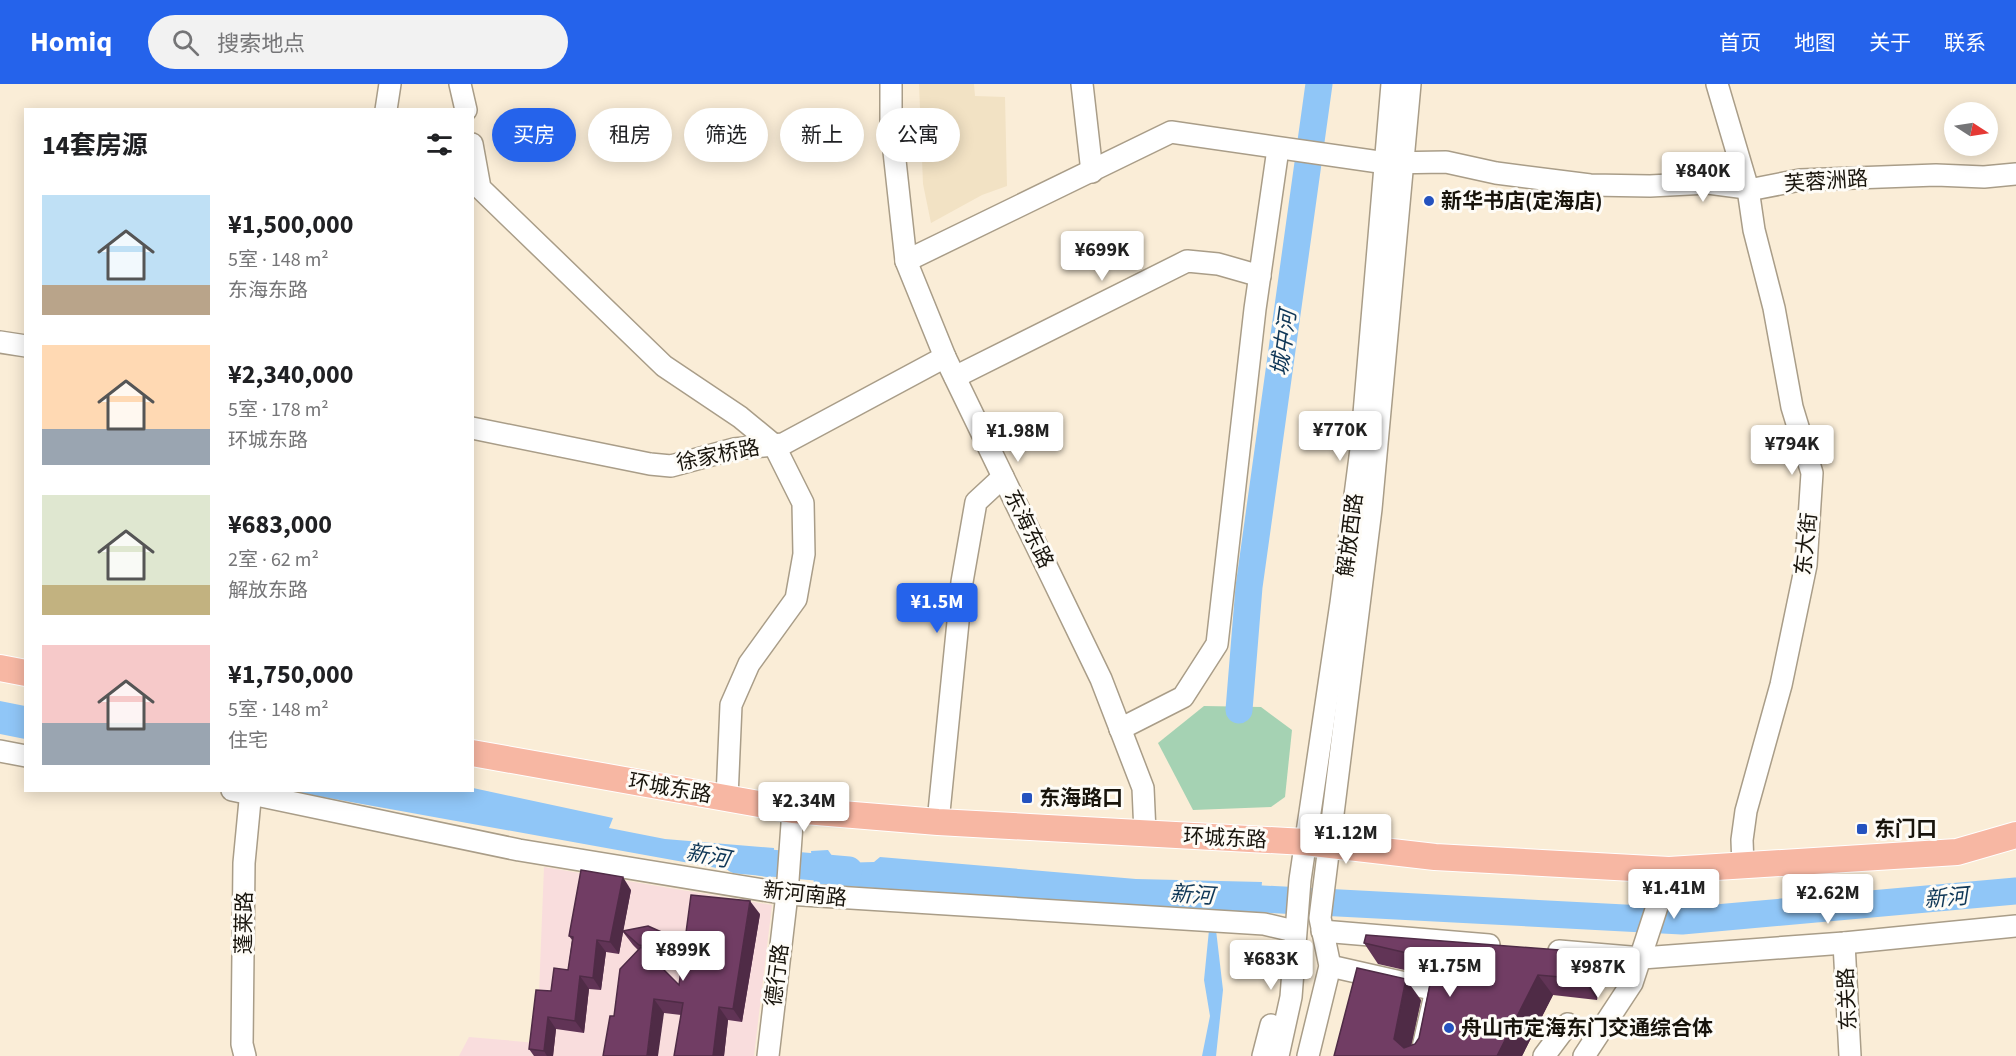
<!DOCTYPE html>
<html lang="zh">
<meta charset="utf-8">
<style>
body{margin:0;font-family:"Source Sans 3","Noto Sans SC",sans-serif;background:#f2f2f2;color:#202124;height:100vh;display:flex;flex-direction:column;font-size:22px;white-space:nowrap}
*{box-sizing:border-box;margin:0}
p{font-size:20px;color:#757577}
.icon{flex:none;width:33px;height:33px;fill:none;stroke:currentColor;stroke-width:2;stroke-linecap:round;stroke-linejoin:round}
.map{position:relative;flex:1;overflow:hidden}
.panel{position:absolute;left:24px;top:24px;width:450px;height:684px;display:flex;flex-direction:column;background:#fff;border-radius:0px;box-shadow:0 3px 15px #0003}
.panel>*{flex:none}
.top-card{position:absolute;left:492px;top:24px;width:570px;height:54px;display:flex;gap:12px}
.needle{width:39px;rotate:102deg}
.fabs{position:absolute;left:1944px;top:18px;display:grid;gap:12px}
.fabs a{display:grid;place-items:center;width:54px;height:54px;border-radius:50%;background:#fff;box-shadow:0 3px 15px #0003;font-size:30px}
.price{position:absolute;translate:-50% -51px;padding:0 14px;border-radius:6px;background:#fff;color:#222;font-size:20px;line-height:39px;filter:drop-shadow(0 2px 3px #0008)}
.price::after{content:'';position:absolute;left:50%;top:36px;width:18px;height:14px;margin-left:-9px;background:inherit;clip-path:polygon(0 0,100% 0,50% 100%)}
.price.selected{background:#2563eb;color:#fff}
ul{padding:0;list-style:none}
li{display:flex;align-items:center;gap:18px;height:150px;padding:0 18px}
li span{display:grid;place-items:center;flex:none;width:168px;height:120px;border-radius:0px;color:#555}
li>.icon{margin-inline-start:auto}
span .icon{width:72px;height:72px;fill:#fffc;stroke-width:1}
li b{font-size:26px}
h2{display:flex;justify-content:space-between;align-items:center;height:72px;padding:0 18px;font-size:26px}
.chip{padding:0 21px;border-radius:27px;background:#fff;box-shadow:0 3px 15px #0003;font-size:21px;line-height:54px}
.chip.selected{background:#2563eb;color:#fff}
header{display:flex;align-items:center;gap:36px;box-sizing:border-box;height:84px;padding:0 30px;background:#2563eb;color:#fff}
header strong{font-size:28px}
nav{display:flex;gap:33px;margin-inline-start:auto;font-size:21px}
.search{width:420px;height:54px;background:#f2f2f2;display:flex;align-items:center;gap:15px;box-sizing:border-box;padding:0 21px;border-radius:33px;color:#757577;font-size:22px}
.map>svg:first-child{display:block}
.built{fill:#f2e2c4}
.education{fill:#f9dddd}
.green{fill:#a5d2b3}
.water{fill:#90c6f7}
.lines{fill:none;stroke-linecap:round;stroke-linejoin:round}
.river{stroke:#90c6f7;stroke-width:27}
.minor-casing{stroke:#a99d88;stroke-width:24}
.major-casing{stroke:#fff;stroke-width:28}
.minor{stroke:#fff;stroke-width:21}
.major{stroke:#f7b7a3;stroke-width:26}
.wall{fill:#613456}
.shaded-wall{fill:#4f2b46}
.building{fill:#713d64;stroke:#4f2b46;stroke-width:1.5}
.poi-dot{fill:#2452bf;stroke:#fefcf7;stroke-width:2}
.labels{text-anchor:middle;stroke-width:6;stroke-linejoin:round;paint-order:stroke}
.street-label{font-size:21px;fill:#18140c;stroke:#fefcf7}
.poi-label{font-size:21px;font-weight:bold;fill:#18140c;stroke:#fefcf7;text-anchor:start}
.water-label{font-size:22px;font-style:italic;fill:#0f3757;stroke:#fefcf7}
</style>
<header>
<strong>Homiq</strong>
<div class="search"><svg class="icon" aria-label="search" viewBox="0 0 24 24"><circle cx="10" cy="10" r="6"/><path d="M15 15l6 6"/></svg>搜索地点</div>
<nav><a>首页</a><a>地图</a><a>关于</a><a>联系</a></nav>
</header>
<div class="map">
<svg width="2016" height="972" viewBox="0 0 2016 972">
<rect width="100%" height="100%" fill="#faedd7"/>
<polygon class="built" points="919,0 974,0 975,12 1005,13 1007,102 982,111 931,139 923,100"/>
<polygon class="education" points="544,783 772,821 754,972 459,972 469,953 537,959"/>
<polygon class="green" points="1204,622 1261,623 1292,646 1285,713 1271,723 1193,726 1158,659"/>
<g class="water">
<polygon points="0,617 25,622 25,655 0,650"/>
<polygon points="473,704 613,734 609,744 665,755 774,764 772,794 290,707"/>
<polygon points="828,766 837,779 874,778 880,773 1136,795 1262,798 1259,829 814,800 811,767"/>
<polygon points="1209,846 1216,846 1223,906 1216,972 1202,972 1210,932 1204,896"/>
</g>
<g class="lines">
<g class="river">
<polyline points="1239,626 1249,503 1319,0"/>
<polyline points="737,776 849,786"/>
<polyline points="1225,813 1682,837 2016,807"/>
</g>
<g class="minor-casing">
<g id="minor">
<polyline points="460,0 466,26"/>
<polyline points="891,0 891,40 906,177 945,273 1101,595 1143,704 1145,749"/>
<polyline points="1082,0 1092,88"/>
<polyline points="1717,0 1748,105 1754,146 1774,224 1792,323 1812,389 1806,481 1781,601 1746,727 1742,756 1743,782"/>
<polyline points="386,26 390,0"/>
<polyline points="472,60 480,104 664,282 740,333 774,361 803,419 804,470 796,515 749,580 731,621 727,714"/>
<polyline points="906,177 1171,48 1386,79 1446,78 1496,89 1590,101 1650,102 1708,99 1754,105 1800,96 1936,91 1984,93 2016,90"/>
<polyline points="0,258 26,262"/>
<polyline points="955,293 1187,177 1218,180 1260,192"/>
<polyline points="472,344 650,380 671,382 734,365 783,360 945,273"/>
<polyline points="1120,645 1183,613 1217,560 1255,225 1278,65"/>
<polyline points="0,667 26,672"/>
<polyline points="232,706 519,766 787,810 1264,840 1294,847"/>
<polyline points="938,738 962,498 976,418 1003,393"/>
<polyline points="1322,847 1489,861"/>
<polyline points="1844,859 1850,972"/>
<polyline points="1559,867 1642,874 1844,859 2016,842"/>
<polyline points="1330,882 1436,906 1421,972"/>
<polyline points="245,972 242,960 244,779 251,706"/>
<polyline points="768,972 787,810 793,726"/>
<polyline points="1263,972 1271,941"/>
<polyline points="1278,972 1291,913 1300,796 1341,519 1361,365 1392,0"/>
<polyline points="1308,972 1330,882 1320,834 1371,425 1410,0"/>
<polyline points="1544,972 1568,940"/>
<polyline points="1584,972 1632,899 1669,786"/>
</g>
</g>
<g class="major-casing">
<g id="major">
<polyline points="0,584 26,589"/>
<polyline points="472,669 793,726 938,738 1305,758 1435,773 1669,786 1957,768 2016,751"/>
</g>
</g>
<use href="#minor" class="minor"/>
<use href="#major" class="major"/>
</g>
<g class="wall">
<polygon points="631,806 623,847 666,850 676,864 661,878 655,877 679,901 760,830 742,938 728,936 724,972 674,972 681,931 664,929 614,932 638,866 633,861 623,848 619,870 606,868 601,906 589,905 584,949 556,945 553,972 534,972 529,965 551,907 568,886 572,856 569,852"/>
<polygon points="1364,859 1585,868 1600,888 1597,916 1553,911 1522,972 1334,972 1421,916 1411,962 1415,960 1419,954 1431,892 1378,880"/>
</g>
<g class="shaded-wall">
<polygon points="623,793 631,806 619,870 610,858"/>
<polygon points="750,817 760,830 742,938 733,925"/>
<polygon points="597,856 606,868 601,906 593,894"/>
<polygon points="1585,868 1600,888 1597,916 1583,895"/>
<polygon points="1538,891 1553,911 1522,972 1497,972"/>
<polygon points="580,892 589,905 584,949 575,937"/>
<polygon points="1406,895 1421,916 1409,972 1394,955"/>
<polygon points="654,915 664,929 658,972 647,972"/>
<polygon points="719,923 728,936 724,972 713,972"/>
<polygon points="548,933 556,945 553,972 547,972 544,967"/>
</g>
<g class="building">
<polygon points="581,786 623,793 610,858 597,856 593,894 580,892 575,937 548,933 544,967 529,965 536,906 551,907 554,884 568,886 573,853 569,852"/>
<polygon points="691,811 750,817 733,925 719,923 713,972 674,972 683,919 654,915 647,972 603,972 610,932 614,932 620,885 641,863 679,901"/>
<polygon points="648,842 666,850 651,863 639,861 623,847"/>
<polygon points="1366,851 1585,868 1583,895 1538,891 1497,972 1334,972 1357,884 1406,895 1394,955 1404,964 1415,960 1419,954 1434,881 1424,873 1364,859"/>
</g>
<g class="poi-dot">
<circle cx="1429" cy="117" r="6"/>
<rect x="1021" y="708" width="12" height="12" rx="3"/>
<rect x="1856" y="739" width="12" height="12" rx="3"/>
<circle cx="1449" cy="944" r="6"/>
</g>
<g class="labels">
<g class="street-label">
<text transform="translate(1826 97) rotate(-4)" y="7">芙蓉洲路</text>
<text transform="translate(718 371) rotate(-11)" y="7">徐家桥路</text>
<text transform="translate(1029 445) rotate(64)" y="7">东海东路</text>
<text transform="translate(1350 451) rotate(-83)" y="7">解放西路</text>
<text transform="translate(1806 460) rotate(-84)" y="7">东大街</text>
<text transform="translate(670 704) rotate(10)" y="7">环城东路</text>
<text transform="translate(1225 754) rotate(3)" y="7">环城东路</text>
<text transform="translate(805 810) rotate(6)" y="7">新河南路</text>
<text transform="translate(244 839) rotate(-89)" y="7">蓬莱路</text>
<text transform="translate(777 891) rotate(-83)" y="7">德行路</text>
<text transform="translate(1847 915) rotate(-93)" y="7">东关路</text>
</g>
<g class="poi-label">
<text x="1441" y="124">新华书店(定海店)</text>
<text x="1039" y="721">东海路口</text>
<text x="1874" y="752">东门口</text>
<text x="1461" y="951">舟山市定海东门交通综合体</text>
</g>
<g class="water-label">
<text transform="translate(1283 259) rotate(-82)" y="8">城中河</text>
<text transform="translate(708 771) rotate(11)" y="8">新河</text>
<text transform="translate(1192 810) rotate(4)" y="8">新河</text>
<text transform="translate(1946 813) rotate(-5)" y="8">新河</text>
</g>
</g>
</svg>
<div class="fabs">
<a><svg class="needle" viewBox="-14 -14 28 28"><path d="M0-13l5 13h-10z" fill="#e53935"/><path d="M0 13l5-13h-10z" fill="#757577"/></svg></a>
</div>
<b class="price" style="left:1703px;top:119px">¥840K</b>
<b class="price" style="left:1102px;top:198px">¥699K</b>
<b class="price" style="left:1340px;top:378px">¥770K</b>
<b class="price" style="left:1018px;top:379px">¥1.98M</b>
<b class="price" style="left:1792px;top:392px">¥794K</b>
<b class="price selected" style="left:937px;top:550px">¥1.5M</b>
<b class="price" style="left:804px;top:749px">¥2.34M</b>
<b class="price" style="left:1346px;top:781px">¥1.12M</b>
<b class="price" style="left:1674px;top:836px">¥1.41M</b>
<b class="price" style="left:1828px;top:841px">¥2.62M</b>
<b class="price" style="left:683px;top:898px">¥899K</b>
<b class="price" style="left:1271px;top:907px">¥683K</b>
<b class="price" style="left:1450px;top:914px">¥1.75M</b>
<b class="price" style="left:1598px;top:915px">¥987K</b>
<div class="top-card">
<a class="chip selected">买房</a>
<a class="chip">租房</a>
<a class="chip">筛选</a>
<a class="chip">新上</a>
<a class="chip">公寓</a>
</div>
<section class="panel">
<h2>14套房源<svg class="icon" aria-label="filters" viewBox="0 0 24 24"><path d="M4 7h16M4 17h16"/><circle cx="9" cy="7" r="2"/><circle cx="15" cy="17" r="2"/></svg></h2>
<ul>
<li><span style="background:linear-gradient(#bfe0f5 75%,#b9a48a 0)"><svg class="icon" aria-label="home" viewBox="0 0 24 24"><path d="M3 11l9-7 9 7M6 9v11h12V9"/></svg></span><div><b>¥1,500,000</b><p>5室 · 148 m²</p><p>东海东路</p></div></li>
<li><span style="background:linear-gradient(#ffd9b3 70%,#9aa5b1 0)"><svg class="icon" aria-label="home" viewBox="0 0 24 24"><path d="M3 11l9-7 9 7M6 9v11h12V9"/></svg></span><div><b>¥2,340,000</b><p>5室 · 178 m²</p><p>环城东路</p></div></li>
<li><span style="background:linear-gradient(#dfe7d0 75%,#c2b280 0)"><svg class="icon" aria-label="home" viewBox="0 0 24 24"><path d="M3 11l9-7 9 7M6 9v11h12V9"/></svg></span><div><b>¥683,000</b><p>2室 · 62 m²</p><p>解放东路</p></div></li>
<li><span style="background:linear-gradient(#f6c9c9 65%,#9aa5b1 0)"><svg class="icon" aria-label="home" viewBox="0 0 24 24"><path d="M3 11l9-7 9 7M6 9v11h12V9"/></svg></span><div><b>¥1,750,000</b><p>5室 · 148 m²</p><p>住宅</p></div></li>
</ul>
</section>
</div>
